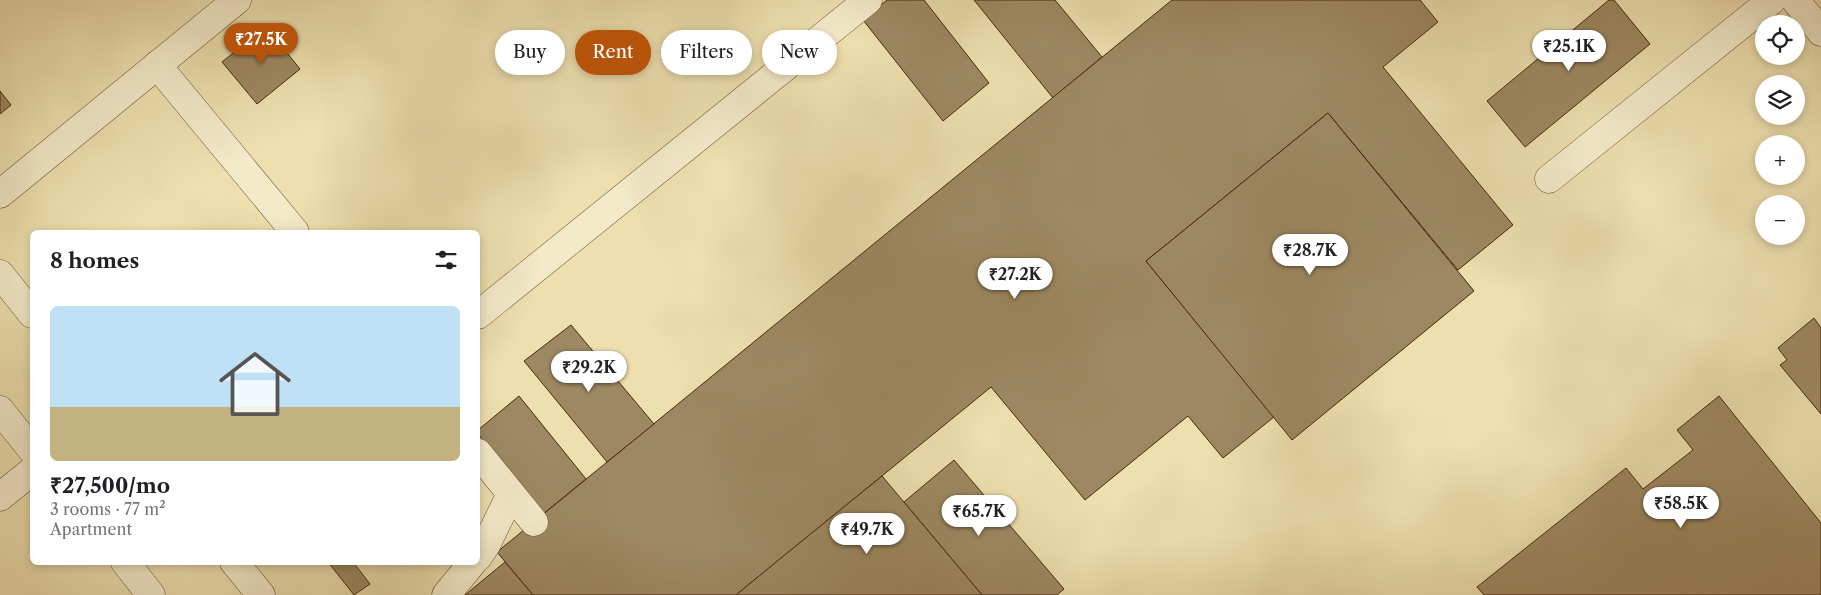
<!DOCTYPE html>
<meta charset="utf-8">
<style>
body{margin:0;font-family:"Libre Caslon Text",serif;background:#f2f2f2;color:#202124;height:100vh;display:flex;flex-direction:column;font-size:19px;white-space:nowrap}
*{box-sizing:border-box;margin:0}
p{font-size:16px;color:#757577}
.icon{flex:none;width:28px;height:28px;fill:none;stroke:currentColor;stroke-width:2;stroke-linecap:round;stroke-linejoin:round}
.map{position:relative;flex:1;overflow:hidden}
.details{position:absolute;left:30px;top:230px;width:450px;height:335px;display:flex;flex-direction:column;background:#fff;border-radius:8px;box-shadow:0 2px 8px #0003}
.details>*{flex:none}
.banner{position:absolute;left:495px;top:30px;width:475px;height:45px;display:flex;gap:10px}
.buttons{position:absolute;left:1755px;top:15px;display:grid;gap:10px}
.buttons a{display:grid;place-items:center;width:50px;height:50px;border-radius:50%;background:#fff;box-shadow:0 2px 8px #0003;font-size:25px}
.price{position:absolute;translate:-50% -42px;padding:0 11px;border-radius:18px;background:#fff;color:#222;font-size:16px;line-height:32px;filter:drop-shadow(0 1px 2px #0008)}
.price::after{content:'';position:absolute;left:50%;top:30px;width:15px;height:11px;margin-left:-8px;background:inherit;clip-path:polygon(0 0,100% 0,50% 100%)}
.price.active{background:#b45309;color:#fff}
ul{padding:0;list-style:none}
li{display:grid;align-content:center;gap:10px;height:265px;padding:0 20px}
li+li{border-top:1px solid #e0e0e0}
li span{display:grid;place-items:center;height:155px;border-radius:8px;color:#555}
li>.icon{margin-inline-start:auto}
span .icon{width:90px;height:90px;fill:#fffc;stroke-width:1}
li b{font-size:21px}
h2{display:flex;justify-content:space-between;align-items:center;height:60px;padding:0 20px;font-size:21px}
.tag{padding:0 18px;border-radius:22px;background:#fff;box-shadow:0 2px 8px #0003;font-size:18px;line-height:45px}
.tag.active{background:#b45309;color:#fff}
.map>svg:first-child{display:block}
.building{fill:#9d8861;stroke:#46290d}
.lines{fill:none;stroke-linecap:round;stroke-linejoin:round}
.minor-casing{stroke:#705635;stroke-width:29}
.minor{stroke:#f3eaca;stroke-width:28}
</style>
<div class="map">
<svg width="1821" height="595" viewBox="0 0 1821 595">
<rect width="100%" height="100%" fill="#eddfae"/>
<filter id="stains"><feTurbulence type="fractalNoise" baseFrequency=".004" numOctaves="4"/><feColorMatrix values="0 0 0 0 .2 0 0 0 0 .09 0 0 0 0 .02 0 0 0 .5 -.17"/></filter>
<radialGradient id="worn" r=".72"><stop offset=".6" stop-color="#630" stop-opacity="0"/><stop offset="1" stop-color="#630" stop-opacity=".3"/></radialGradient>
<g class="building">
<polygon points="887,0 924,0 989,83 943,121 863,20"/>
<polygon points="974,0 1055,0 1102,57 1053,98"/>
<polygon points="1172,0 1420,0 1438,22 1383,67 1513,225 1458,270 1328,113 1146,261 1274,417 1223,458 1188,416 1085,500 991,387 736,595 533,595 497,552"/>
<polygon points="1609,0 1614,0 1650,44 1525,147 1487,101"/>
<polygon points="266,27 300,69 257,104 222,62"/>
<polygon points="0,91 11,105 0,114"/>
<polygon points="1328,113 1474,291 1292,440 1146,261"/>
<polygon points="1814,318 1821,328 1821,414 1780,365 1787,360 1778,348"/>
<polygon points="571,325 654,424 607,462 524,361"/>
<polygon points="519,396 586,479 543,514 478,434 478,430"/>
<polygon points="1719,396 1821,523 1821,595 1484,595 1477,587 1626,468 1643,489 1693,450 1677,430"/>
<polygon points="954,460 1064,589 1057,595 982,595 904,502"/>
<polygon points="882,476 982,595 736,595 781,558"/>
<polygon points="328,562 353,562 370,584 354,595"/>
<polygon points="505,562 533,595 465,595"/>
</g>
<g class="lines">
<g class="minor-casing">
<g id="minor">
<polyline points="1795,0 1821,32"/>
<polyline points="157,65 295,232"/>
<polyline points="1549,179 1772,0"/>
<polyline points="0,194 237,0"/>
<polyline points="0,274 32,314"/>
<polyline points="478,315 868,0"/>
<polyline points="0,410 32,450"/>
<polyline points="478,453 534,522"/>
<polyline points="0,497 32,471"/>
<polyline points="478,557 486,545 511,494"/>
<polyline points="125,562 151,595"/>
<polyline points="234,562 261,595"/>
<polyline points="446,595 473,562"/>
</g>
</g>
<use href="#minor" class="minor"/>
</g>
<rect width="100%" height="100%" filter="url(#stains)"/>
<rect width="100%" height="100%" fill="url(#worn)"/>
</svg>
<div class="buttons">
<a><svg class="icon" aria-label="locate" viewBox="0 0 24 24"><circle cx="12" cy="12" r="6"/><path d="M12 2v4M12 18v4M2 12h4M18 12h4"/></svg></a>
<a><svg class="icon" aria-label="layers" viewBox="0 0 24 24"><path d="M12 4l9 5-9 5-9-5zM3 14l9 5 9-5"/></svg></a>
<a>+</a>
<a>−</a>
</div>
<b class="price active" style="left:261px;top:65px">₹27.5K</b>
<b class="price" style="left:1569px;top:72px">₹25.1K</b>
<b class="price" style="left:1310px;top:276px">₹28.7K</b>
<b class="price" style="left:1015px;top:300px">₹27.2K</b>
<b class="price" style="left:589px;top:393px">₹29.2K</b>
<b class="price" style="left:1681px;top:529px">₹58.5K</b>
<b class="price" style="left:979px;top:537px">₹65.7K</b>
<b class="price" style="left:867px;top:555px">₹49.7K</b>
<div class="banner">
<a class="tag">Buy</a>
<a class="tag active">Rent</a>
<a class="tag">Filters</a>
<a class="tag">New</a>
</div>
<section class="details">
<h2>8 homes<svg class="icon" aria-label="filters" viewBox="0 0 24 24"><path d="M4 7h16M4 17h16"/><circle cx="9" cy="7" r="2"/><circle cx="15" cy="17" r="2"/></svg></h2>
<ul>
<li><span style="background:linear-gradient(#bfe0f5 65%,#c2b280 0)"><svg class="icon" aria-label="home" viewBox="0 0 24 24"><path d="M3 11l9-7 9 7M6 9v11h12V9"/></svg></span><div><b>₹27,500/mo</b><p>3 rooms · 77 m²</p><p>Apartment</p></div></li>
</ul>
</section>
</div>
